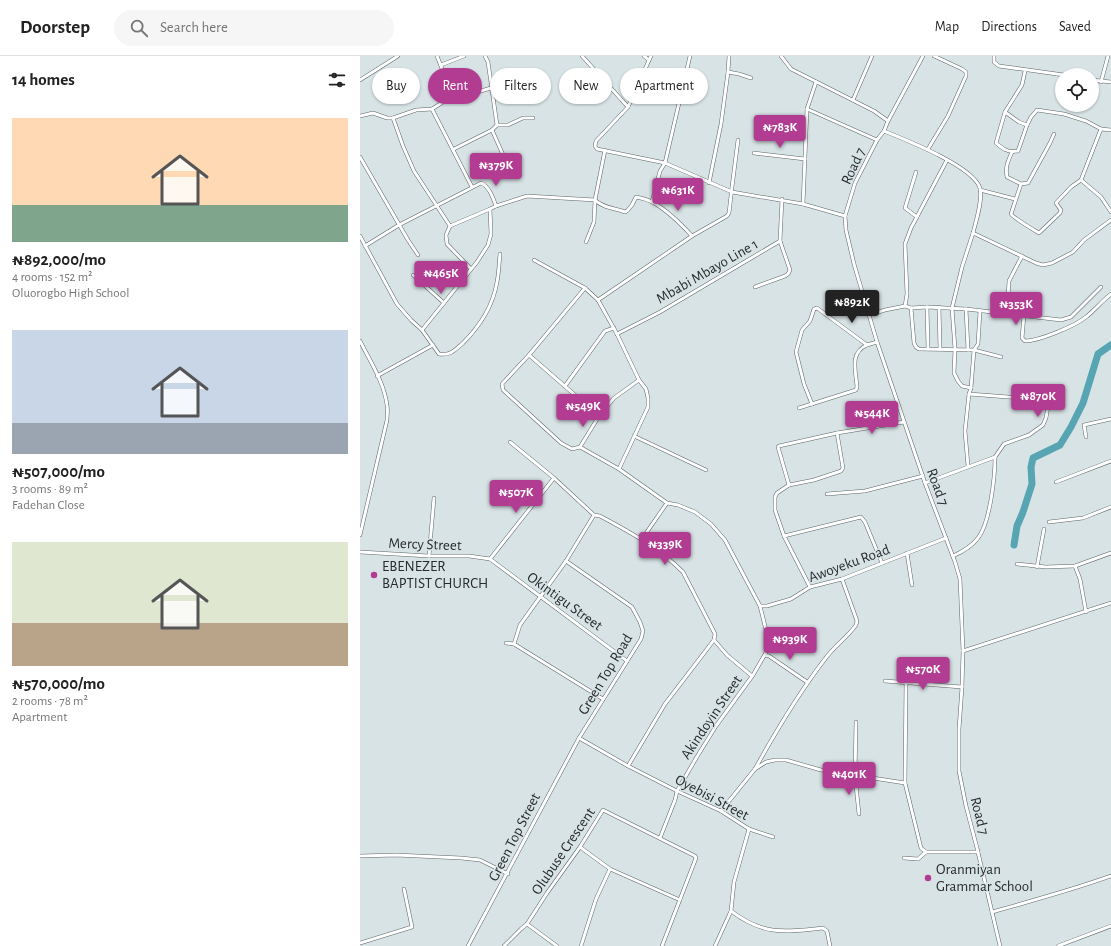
<!DOCTYPE html>
<meta charset="utf-8">
<style>
body{margin:0;font-family:"Alegreya Sans",sans-serif;background:#f6f6f6;color:#222;height:100vh;display:flex;flex-direction:column;font-size:15px;white-space:nowrap}
*{box-sizing:border-box;margin:0}
p{font-size:13px;color:#767676}
.icon{flex:none;width:22px;height:22px;fill:none;stroke:currentColor;stroke-width:2;stroke-linecap:round;stroke-linejoin:round}
.map{position:relative;flex:1;overflow:hidden}
.side{display:flex;flex-direction:column;background:#fff;width:360px}
.side>*{flex:none}
.guide{position:absolute;left:12px;top:12px;width:380px;height:36px;display:flex;gap:8px}
.controls{position:absolute;left:695px;top:12px;display:grid;gap:8px}
.controls a{display:grid;place-items:center;width:44px;height:44px;border-radius:50%;background:#fff;box-shadow:0 1px 3px #0004;font-size:20px}
.price{position:absolute;translate:-50% -34px;padding:0 9px;border-radius:4px;background:#b33c93;color:#fff;font-size:13px;line-height:26px;filter:drop-shadow(0 1px 2px #0008)}
.price::after{content:'';position:absolute;left:50%;top:24px;width:12px;height:9px;margin-left:-6px;background:inherit;clip-path:polygon(0 0,100% 0,50% 100%)}
.price.selected{background:#222;color:#fff}
ul{padding:0;list-style:none}
li{display:grid;align-content:center;gap:8px;height:212px;padding:0 12px}
li span{display:grid;place-items:center;height:124px;border-radius:0px;color:#555}
li>.icon{margin-inline-start:auto}
span .icon{width:72px;height:72px;fill:#fffc;stroke-width:1}
li b{font-size:17px}
h2{display:flex;justify-content:space-between;align-items:center;height:48px;padding:0 12px;font-size:17px}
.pill{padding:0 14px;border-radius:18px;background:#fff;box-shadow:0 1px 3px #0004;font-size:14px;line-height:36px}
.pill.selected{background:#b33c93;color:#fff}
header{display:flex;align-items:center;gap:24px;box-sizing:border-box;height:56px;padding:0 20px;background:#fff;border-bottom:1px solid #e0e0e0}
header strong{font-size:19px}
nav{display:flex;gap:22px;margin-inline-start:auto;font-size:14px}
.search{width:280px;height:36px;background:#f6f6f6;display:flex;align-items:center;gap:10px;box-sizing:border-box;padding:0 14px;border-radius:22px;color:#767676;font-size:15px}
main{display:flex;flex:1;min-height:0}
.map>svg:first-child{display:block}
.lines{fill:none;stroke-linecap:round;stroke-linejoin:round}
.river{stroke:#57a4b2;stroke-width:7}
.street-casing{stroke:#5b6567;stroke-width:4}
.street{stroke:#fff;stroke-width:3}
.poi-dot{fill:#b33c93;stroke:#d8e3e6;stroke-width:1.5}
.labels{text-anchor:middle;stroke-width:3;stroke-linejoin:round;paint-order:stroke}
.street-label{font-size:15px;fill:#272b2c;stroke:#d8e3e6}
.poi-label{font-size:15px;fill:#272b2c;stroke:#d8e3e6;text-anchor:start}
</style>
<header>
<strong>Doorstep</strong>
<div class="search"><svg class="icon" aria-label="search" viewBox="0 0 24 24"><circle cx="10" cy="10" r="6"/><path d="M15 15l6 6"/></svg>Search here</div>
<nav><a>Map</a><a>Directions</a><a>Saved</a></nav>
</header>
<main>
<section class="side">
<h2>14 homes<svg class="icon" aria-label="filters" viewBox="0 0 24 24"><path d="M4 7h16M4 17h16"/><circle cx="9" cy="7" r="2"/><circle cx="15" cy="17" r="2"/></svg></h2>
<ul>
<li><span style="background:linear-gradient(#ffd9b3 70%,#7fa58c 0)"><svg class="icon" aria-label="home" viewBox="0 0 24 24"><path d="M3 11l9-7 9 7M6 9v11h12V9"/></svg></span><div><b>₦892,000/mo</b><p>4 rooms · 152 m²</p><p>Oluorogbo High School</p></div></li>
<li><span style="background:linear-gradient(#c9d6e8 75%,#9aa5b1 0)"><svg class="icon" aria-label="home" viewBox="0 0 24 24"><path d="M3 11l9-7 9 7M6 9v11h12V9"/></svg></span><div><b>₦507,000/mo</b><p>3 rooms · 89 m²</p><p>Fadehan Close</p></div></li>
<li><span style="background:linear-gradient(#dfe7d0 65%,#b9a48a 0)"><svg class="icon" aria-label="home" viewBox="0 0 24 24"><path d="M3 11l9-7 9 7M6 9v11h12V9"/></svg></span><div><b>₦570,000/mo</b><p>2 rooms · 78 m²</p><p>Apartment</p></div></li>
</ul>
</section>
<div class="map">
<svg width="751" height="890" viewBox="0 0 751 890">
<rect width="100%" height="100%" fill="#d8e3e6"/>
<g class="lines">
<polyline class="river" points="654,489 657,470 663,456 672,428 671,411 673,402 700,389 711,371 723,347 738,298 751,289"/>
<g class="street-casing">
<g id="street">
<polyline points="77,0 88,28 88,43"/>
<polyline points="222,0 268,51"/>
<polyline points="284,0 289,4"/>
<polyline points="291,0 268,51 236,85 235,90 237,93 305,107 372,136 443,148 485,160"/>
<polyline points="421,0 431,13 514,55 528,65"/>
<polyline points="563,0 528,65 524,75 517,84 495,127 485,160 486,174 494,208 517,286 565,427 595,506 600,523 603,595 602,631 599,673 599,715 606,750 617,792 640,890"/>
<polyline points="634,0 634,6 639,10 704,19"/>
<polyline points="81,9 104,0"/>
<polyline points="665,15 662,29 645,56 659,66 667,69 671,61 677,54 704,58 726,65 741,73 751,74"/>
<polyline points="368,16 379,18 391,22"/>
<polyline points="0,24 38,0"/>
<polyline points="732,24 751,26"/>
<polyline points="741,26 748,0"/>
<polyline points="493,44 512,0"/>
<polyline points="72,53 112,131"/>
<polyline points="447,53 517,84"/>
<path d="M 645,56 L 636,87 C 643,93 648,97 658,95 L 667,69"/>
<polyline points="0,60 13,57 27,62 33,62"/>
<polyline points="137,69 148,69 163,62 173,62"/>
<polyline points="132,74 148,110"/>
<path d="M 524,75 C 546,84 613,110 620,132 C 623,144 616,165 613,177 L 676,207 L 683,209 L 692,207 L 713,196 L 724,184 L 751,164"/>
<path d="M 694,78 L 690,87 L 668,127 L 661,128 L 651,158 C 653,161 674,174 679,177 L 700,157 L 701,154 L 696,147 L 711,131 L 721,124 L 741,73"/>
<polyline points="94,93 132,74 137,69 128,6 125,0"/>
<polyline points="568,93 588,60 606,20 606,16 602,13 574,0"/>
<path d="M 652,96 C 648,105 645,111 647,121 L 661,128"/>
<polyline points="394,97 445,103"/>
<polyline points="0,101 48,184 58,199"/>
<polyline points="556,116 545,152 557,161"/>
<polyline points="721,124 741,141 751,156"/>
<polyline points="349,127 361,68 368,16 369,0"/>
<polyline points="620,134 655,143"/>
<polyline points="292,146 300,115 305,107 330,0"/>
<polyline points="443,148 447,53 456,26"/>
<path d="M 136,150 L 167,140 L 235,144 C 243,152 254,152 265,156 L 267,155 L 272,149 L 276,141 C 281,142 289,144 294,147 C 308,155 321,168 332,180"/>
<polyline points="90,170 54,115 43,90 33,62 56,54 72,53 88,43 107,39 131,32"/>
<path d="M 0,180 L 37,248 L 51,264 L 62,274 L 79,298 C 90,300 95,294 103,287 C 120,270 133,250 137,226 C 139,216 139,207 140,198"/>
<polyline points="226,186 234,166 235,144 245,94"/>
<path d="M 5,190 L 39,169 L 121,127 C 129,130 133,142 136,150 L 130,153 L 90,170 L 86,179 L 87,188 L 111,213"/>
<polyline points="174,204 225,232 238,244 257,278 279,324 286,333 288,342 288,351 259,413"/>
<polyline points="53,219 84,247"/>
<polyline points="395,231 425,220 428,218 430,214 420,185 422,143"/>
<polyline points="225,232 169,299 142,328 143,334 201,387 212,393 220,391 239,360 254,342 279,324"/>
<polyline points="238,244 332,180 367,160 369,157 372,131 378,84"/>
<polyline points="545,250 547,238 545,188 551,172 587,104"/>
<polyline points="567,251 568,293"/>
<polyline points="579,251 580,293"/>
<polyline points="551,252 554,287 556,291 559,293 614,294 641,301"/>
<polyline points="606,253 608,294"/>
<polyline points="647,257 649,225 662,200"/>
<polyline points="509,259 525,254 545,250 551,252 567,251 606,253 701,264 711,261 741,231"/>
<path d="M 664,259 L 662,282 L 665,285 C 679,285 715,270 726,261 C 735,254 742,245 751,238"/>
<polyline points="62,274 117,206 128,189 131,178 130,153"/>
<polyline points="257,278 300,256 420,185"/>
<path d="M 0,285 C 10,305 24,326 27,349 C 28,354 27,359 27,364 L 0,479"/>
<polyline points="169,299 239,360"/>
<polyline points="17,320 73,289"/>
<polyline points="205,330 245,275 254,272"/>
<polyline points="611,332 614,294 618,288 620,255"/>
<polyline points="452,348 444,328 436,296 442,274 450,265 454,253 457,252 507,289 517,286"/>
<path d="M 439,352 L 496,334 L 497,331 C 496,315 489,297 507,289"/>
<polyline points="274,380 346,414"/>
<polyline points="726,381 724,369 751,363"/>
<path d="M 150,386 L 194,422 L 234,459 L 240,460 C 270,476 299,492 323,516 L 355,578 L 354,584 L 305,648 L 268,710"/>
<polyline points="220,391 259,413 307,447 318,449 335,456 351,468 365,484 400,550 409,586 408,593 393,619 356,670 338,699 317,735 315,744 300,782"/>
<polyline points="608,410 605,375 609,338 611,332 602,330 598,325 594,317 595,293 592,252 602,211 613,177"/>
<polyline points="696,426 751,405"/>
<polyline points="565,427 635,401 644,388 669,379 683,369 686,362 689,344 687,344 609,338"/>
<polyline points="429,429 418,391 419,390 477,377 544,366"/>
<polyline points="467,438 505,435 563,420"/>
<polyline points="689,466 723,462 751,451"/>
<polyline points="424,480 501,461 505,466 522,507"/>
<polyline points="282,483 307,447"/>
<polyline points="0,496 69,500 109,500 130,503 267,605"/>
<polyline points="547,497 552,529"/>
<polyline points="69,500 74,442"/>
<path d="M 593,500 C 602,496 612,490 618,482 C 630,467 635,421 635,401"/>
<polyline points="130,503 194,422"/>
<polyline points="657,508 686,511 715,510 751,497"/>
<polyline points="715,510 720,523 726,556"/>
<polyline points="677,511 684,473"/>
<polyline points="450,531 424,480 415,454 415,441 417,437 429,429 454,424 481,415 483,412 477,377"/>
<polyline points="400,550 407,550 431,543 450,531 482,523 586,482"/>
<polyline points="354,584 367,599 392,620"/>
<polyline points="146,587 154,588 243,643"/>
<polyline points="154,588 160,569 206,505 234,459"/>
<polyline points="603,595 751,547"/>
<polyline points="405,599 409,600 447,626"/>
<polyline points="525,625 602,631"/>
<polyline points="546,626 545,727 561,792 566,796 618,796"/>
<polyline points="496,666 495,720 499,758"/>
<polyline points="219,682 268,710 317,735 361,755 389,773 413,781"/>
<path d="M 395,713 C 416,675 438,638 465,603 C 474,590 488,581 496,569 L 497,565 L 482,523"/>
<polyline points="361,755 395,713 406,706 415,704 426,704 461,714 545,727"/>
<polyline points="220,791 250,813 320,844"/>
<polyline points="0,800 36,799 101,802 120,804 148,818"/>
<polyline points="544,802 558,803 566,796"/>
<path d="M 371,855 C 404,880 425,876 463,872 L 467,875 L 470,890"/>
<path d="M 632,856 C 672,845 712,834 751,820"/>
<polyline points="167,868 197,890"/>
<polyline points="0,887 52,871 44,833"/>
<polyline points="108,890 219,682 281,583 283,575 280,566 272,551 206,505"/>
<polyline points="144,890 161,873 167,868 187,837 220,791 243,754 335,800 336,802 302,890"/>
<polyline points="221,890 236,843 250,813"/>
<polyline points="355,890 371,855 374,826 389,773"/>
<polyline points="698,890 751,870"/>
</g>
</g>
<use href="#street" class="street"/>
</g>
<g class="poi-dot">
<circle cx="14" cy="519" r="4"/>
<circle cx="568" cy="822" r="4"/>
</g>
<g class="labels">
<g class="street-label">
<text transform="translate(493 110) rotate(-65)" y="5">Road 7</text>
<text transform="translate(347 215) rotate(-30)" y="5">Mbabi Mbayo Line 1</text>
<text transform="translate(578 431) rotate(70)" y="5">Road 7</text>
<text transform="translate(65 488) rotate(2)" y="5">Mercy Street</text>
<text transform="translate(489 507) rotate(-20)" y="5">Awoyeku Road</text>
<text transform="translate(205 545) rotate(36)" y="5">Okintigu Street</text>
<text transform="translate(245 618) rotate(-59)" y="5">Green Top Road</text>
<text transform="translate(351 661) rotate(-56)" y="5">Akindoyin Street</text>
<text transform="translate(352 741) rotate(28)" y="5">Oyebisi Street</text>
<text transform="translate(620 760) rotate(76)" y="5">Road 7</text>
<text transform="translate(154 781) rotate(-63)" y="5">Green Top Street</text>
<text transform="translate(203 795) rotate(-56)" y="5">Olubuse Crescent</text>
</g>
<g class="poi-label">
<text x="22" y="515">EBENEZER<tspan x="22" dy="17">BAPTIST CHURCH</tspan></text>
<text x="576" y="818">Oranmiyan<tspan x="576" dy="17">Grammar School</tspan></text>
</g>
</g>
</svg>
<div class="controls">
<a><svg class="icon" aria-label="locate" viewBox="0 0 24 24"><circle cx="12" cy="12" r="6"/><path d="M12 2v4M12 18v4M2 12h4M18 12h4"/></svg></a>
</div>
<b class="price" style="left:420px;top:93px">₦783K</b>
<b class="price" style="left:136px;top:131px">₦379K</b>
<b class="price" style="left:318px;top:156px">₦631K</b>
<b class="price" style="left:81px;top:239px">₦465K</b>
<b class="price selected" style="left:492px;top:268px">₦892K</b>
<b class="price" style="left:656px;top:270px">₦353K</b>
<b class="price" style="left:678px;top:362px">₦870K</b>
<b class="price" style="left:223px;top:372px">₦549K</b>
<b class="price" style="left:512px;top:379px">₦544K</b>
<b class="price" style="left:156px;top:458px">₦507K</b>
<b class="price" style="left:305px;top:510px">₦339K</b>
<b class="price" style="left:430px;top:605px">₦939K</b>
<b class="price" style="left:563px;top:635px">₦570K</b>
<b class="price" style="left:489px;top:740px">₦401K</b>
<div class="guide">
<a class="pill">Buy</a>
<a class="pill selected">Rent</a>
<a class="pill">Filters</a>
<a class="pill">New</a>
<a class="pill">Apartment</a>
</div>
</div>
</main>
